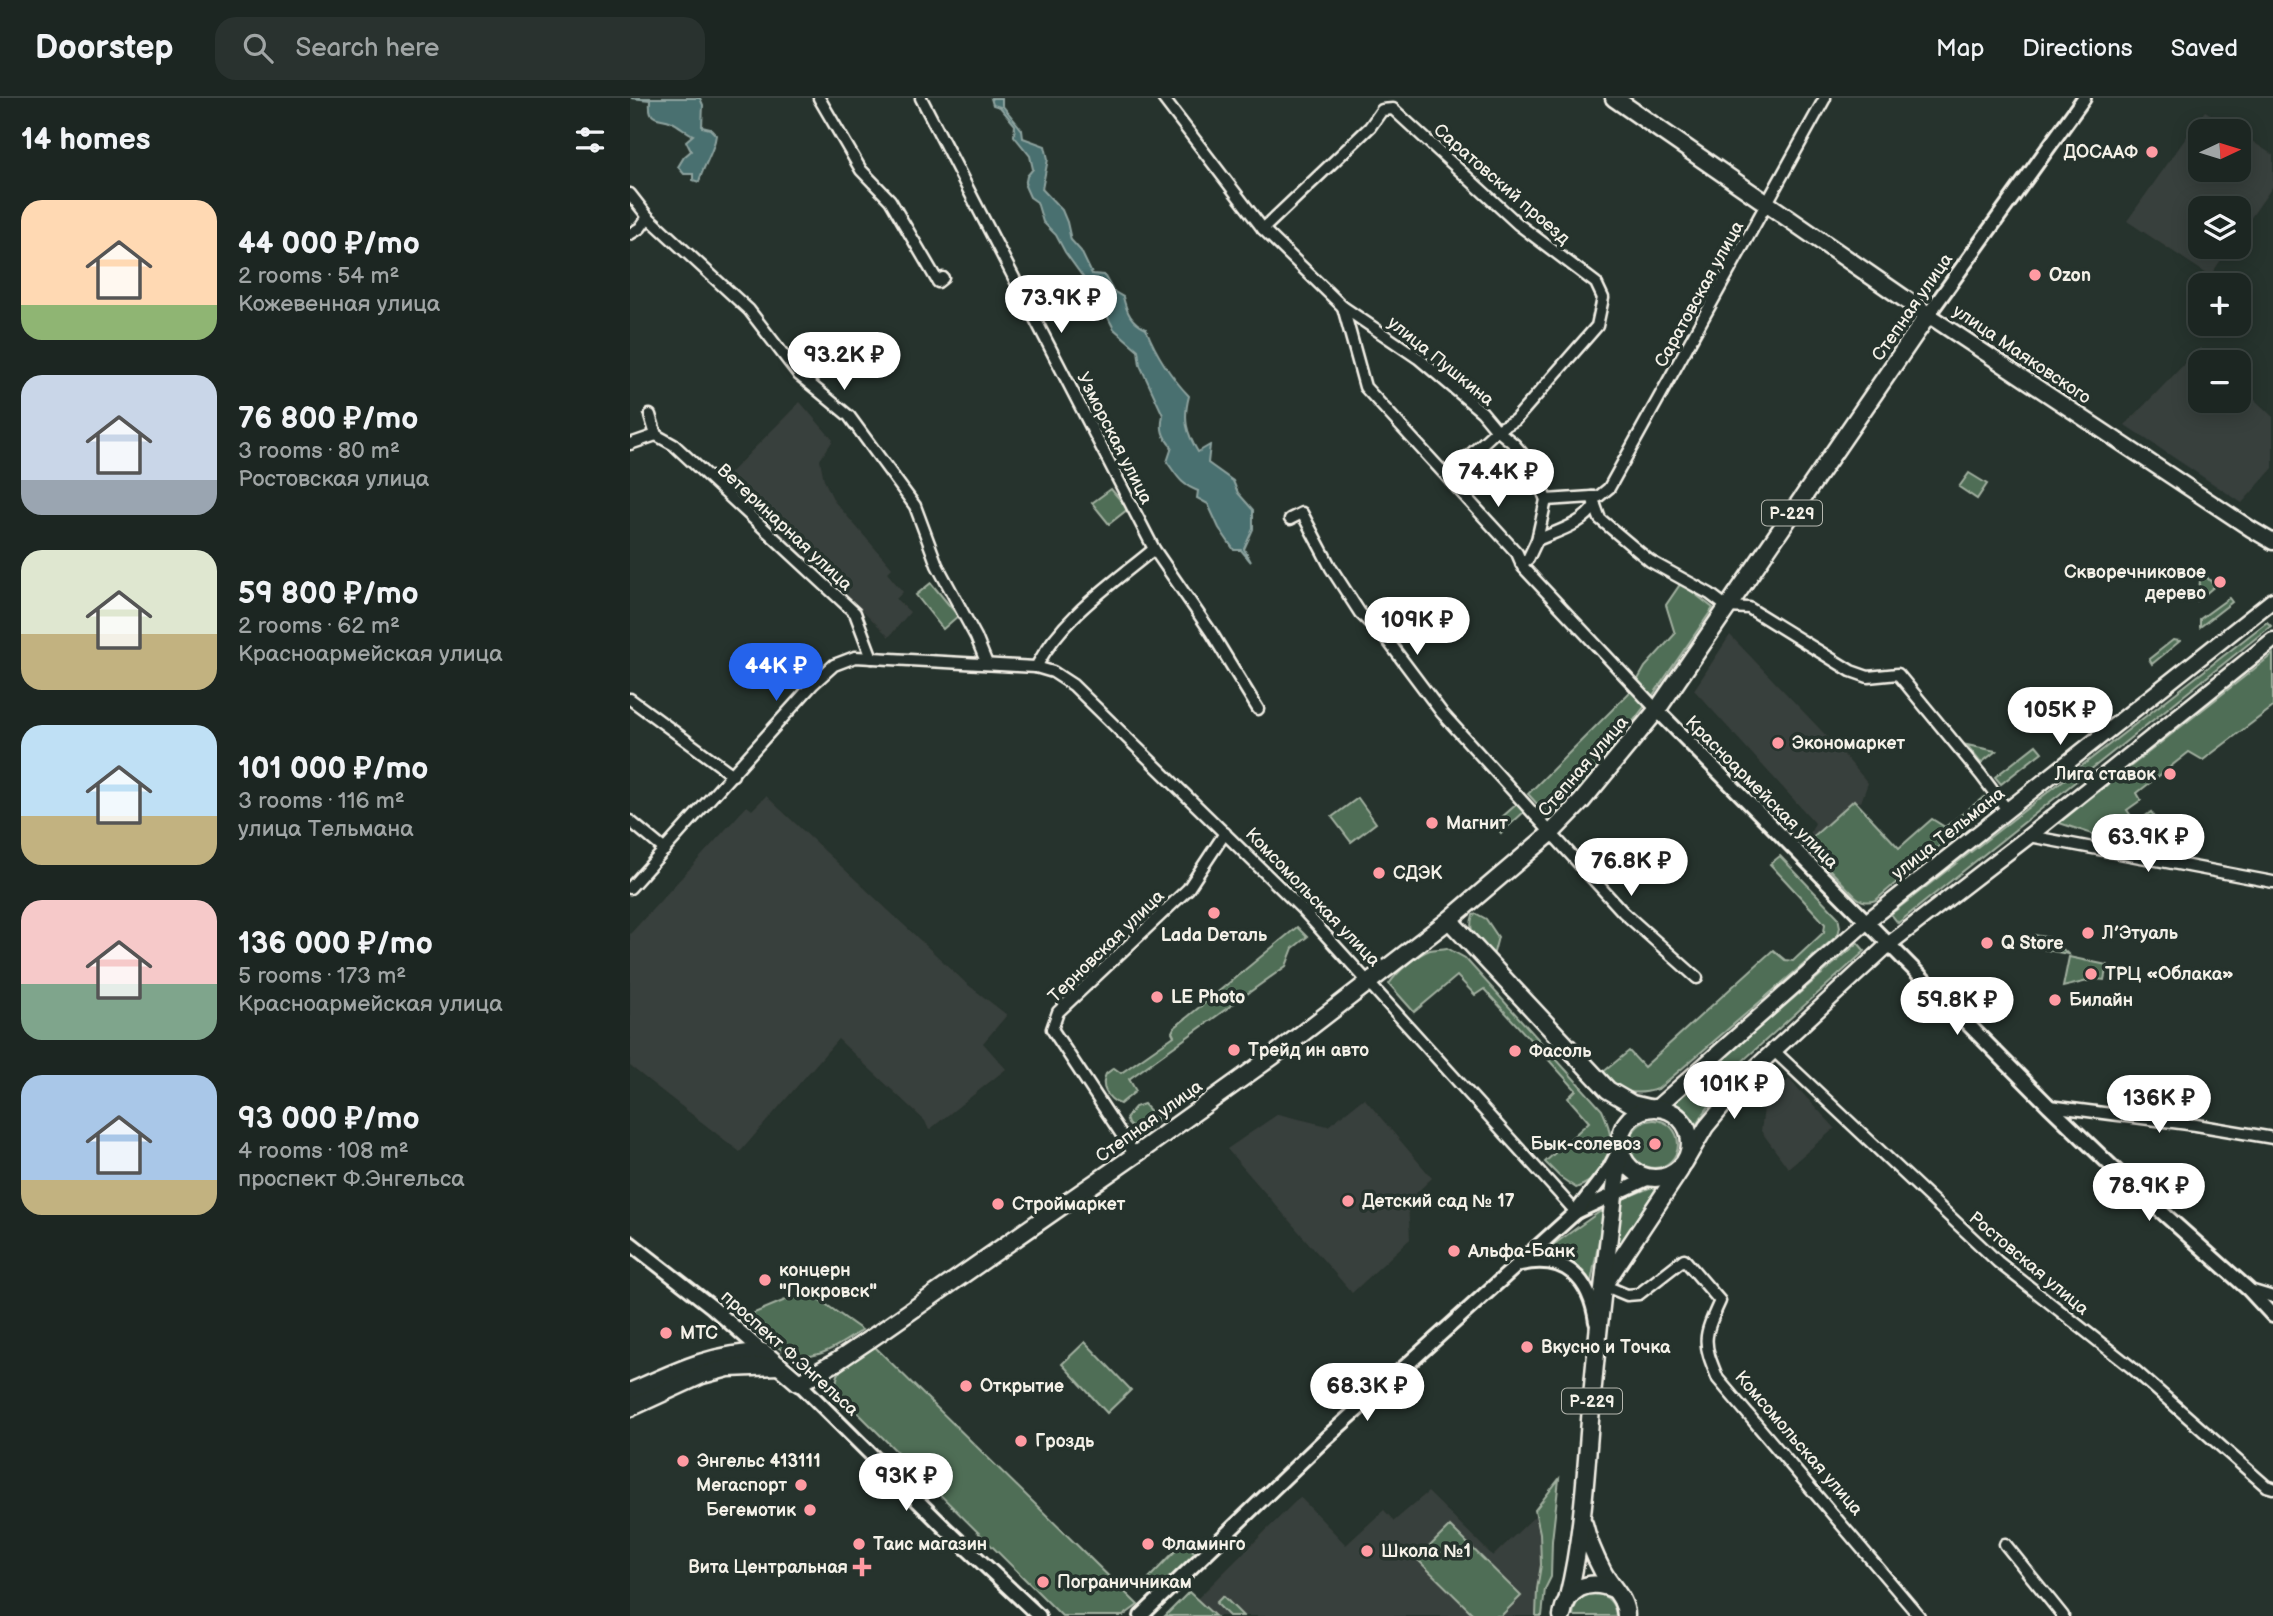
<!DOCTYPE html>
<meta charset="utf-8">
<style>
body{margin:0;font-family:"Balsamiq Sans",sans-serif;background:#29322f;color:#f1f3f6;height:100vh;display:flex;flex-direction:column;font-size:26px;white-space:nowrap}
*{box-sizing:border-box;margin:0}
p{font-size:23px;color:#a0a5a5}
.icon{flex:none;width:38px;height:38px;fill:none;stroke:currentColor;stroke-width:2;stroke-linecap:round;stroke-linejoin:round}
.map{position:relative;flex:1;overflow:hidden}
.drawer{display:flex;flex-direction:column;background:#1c2622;width:630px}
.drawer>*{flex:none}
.needle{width:46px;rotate:86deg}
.fabs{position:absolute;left:1558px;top:21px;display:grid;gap:14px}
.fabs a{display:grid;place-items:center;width:63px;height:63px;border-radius:14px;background:#1c2622;box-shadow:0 4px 18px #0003,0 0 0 2px #3a4340;font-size:35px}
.price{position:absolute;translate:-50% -60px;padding:0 16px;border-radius:24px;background:#fff;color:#222;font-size:23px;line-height:46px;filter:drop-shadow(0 2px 4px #0008)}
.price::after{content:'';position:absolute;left:50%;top:42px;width:21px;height:16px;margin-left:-10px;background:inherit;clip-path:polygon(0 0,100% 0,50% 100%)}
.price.selected{background:#2563eb;color:#fff}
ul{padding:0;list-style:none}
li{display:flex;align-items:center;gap:21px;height:175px;padding:0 21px}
li span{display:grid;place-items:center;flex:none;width:196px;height:140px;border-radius:21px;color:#555}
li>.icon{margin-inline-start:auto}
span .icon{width:84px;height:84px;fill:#fffc;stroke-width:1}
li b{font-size:30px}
h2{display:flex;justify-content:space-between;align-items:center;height:84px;padding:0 21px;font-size:30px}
header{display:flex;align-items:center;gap:42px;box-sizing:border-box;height:98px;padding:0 35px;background:#1c2622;border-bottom:2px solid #3a4340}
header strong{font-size:33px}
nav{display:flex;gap:38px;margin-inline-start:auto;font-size:24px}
.search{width:490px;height:63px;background:#29322f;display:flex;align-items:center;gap:18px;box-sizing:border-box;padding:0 24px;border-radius:21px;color:#a0a5a5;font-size:26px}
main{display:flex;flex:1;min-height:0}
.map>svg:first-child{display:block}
.built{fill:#393f3c}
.green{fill:#506e57;stroke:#a2b0a0;stroke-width:2}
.water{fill:#4a6f6f;stroke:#8ea39f;stroke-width:2}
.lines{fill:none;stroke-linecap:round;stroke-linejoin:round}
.minor-casing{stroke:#f4f1e8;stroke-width:15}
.tertiary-casing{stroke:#f4f1e8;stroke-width:18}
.secondary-casing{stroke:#f4f1e8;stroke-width:19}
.primary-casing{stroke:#f4f1e8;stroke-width:21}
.minor{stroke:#26332d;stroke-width:10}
.tertiary{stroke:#26332d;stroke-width:12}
.secondary{stroke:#26332d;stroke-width:14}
.primary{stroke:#26332d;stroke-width:16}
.poi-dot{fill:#ff9aa2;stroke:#26332d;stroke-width:2.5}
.labels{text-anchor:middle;stroke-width:7;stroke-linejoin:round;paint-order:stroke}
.shield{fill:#26332d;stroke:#b6b8b0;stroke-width:2}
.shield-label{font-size:16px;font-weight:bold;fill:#f4f1e8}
.poi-label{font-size:18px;font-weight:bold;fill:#f4f1e8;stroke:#26332d;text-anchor:start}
.street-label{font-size:18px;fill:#f4f1e8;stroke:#26332d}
</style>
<header>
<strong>Doorstep</strong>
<div class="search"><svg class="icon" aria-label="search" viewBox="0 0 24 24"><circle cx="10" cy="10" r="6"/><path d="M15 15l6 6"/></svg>Search here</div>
<nav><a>Map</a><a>Directions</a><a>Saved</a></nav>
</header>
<main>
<section class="drawer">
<h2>14 homes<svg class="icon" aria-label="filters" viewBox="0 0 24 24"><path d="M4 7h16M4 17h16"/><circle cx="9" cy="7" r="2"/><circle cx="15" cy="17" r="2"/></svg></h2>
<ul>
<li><span style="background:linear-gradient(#ffd9b3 75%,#8fb573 0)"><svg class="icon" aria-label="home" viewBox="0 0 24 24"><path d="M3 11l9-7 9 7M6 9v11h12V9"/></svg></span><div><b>44 000 ₽/mo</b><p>2 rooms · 54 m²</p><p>Кожевенная улица</p></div></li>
<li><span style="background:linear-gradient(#c9d6e8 75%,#9aa5b1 0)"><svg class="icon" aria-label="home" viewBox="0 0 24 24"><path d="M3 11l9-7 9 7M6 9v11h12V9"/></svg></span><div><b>76 800 ₽/mo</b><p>3 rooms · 80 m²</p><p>Ростовская улица</p></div></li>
<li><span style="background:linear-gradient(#dfe7d0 60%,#c2b280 0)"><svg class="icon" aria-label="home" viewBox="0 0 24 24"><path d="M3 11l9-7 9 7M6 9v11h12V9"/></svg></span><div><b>59 800 ₽/mo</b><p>2 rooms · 62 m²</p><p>Красноармейская улица</p></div></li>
<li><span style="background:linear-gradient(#bfe0f5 65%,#c2b280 0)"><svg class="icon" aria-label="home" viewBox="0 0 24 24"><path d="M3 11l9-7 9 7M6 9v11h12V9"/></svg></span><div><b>101 000 ₽/mo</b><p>3 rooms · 116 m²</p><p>улица Тельмана</p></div></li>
<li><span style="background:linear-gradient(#f6c9c9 60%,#7fa58c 0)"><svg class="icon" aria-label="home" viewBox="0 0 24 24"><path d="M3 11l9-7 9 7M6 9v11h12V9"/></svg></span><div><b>136 000 ₽/mo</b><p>5 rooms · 173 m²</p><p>Красноармейская улица</p></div></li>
<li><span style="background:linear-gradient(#a9c7e8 75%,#c2b280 0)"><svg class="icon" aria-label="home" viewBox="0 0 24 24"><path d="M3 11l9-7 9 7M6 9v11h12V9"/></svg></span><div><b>93 000 ₽/mo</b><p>4 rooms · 108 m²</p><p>проспект Ф.Энгельса</p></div></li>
</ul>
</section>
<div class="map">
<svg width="1643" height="1518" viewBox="0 0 1643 1518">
<rect width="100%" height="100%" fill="#26332d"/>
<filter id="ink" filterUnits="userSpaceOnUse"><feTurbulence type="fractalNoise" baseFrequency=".0143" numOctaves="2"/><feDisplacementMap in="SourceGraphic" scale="14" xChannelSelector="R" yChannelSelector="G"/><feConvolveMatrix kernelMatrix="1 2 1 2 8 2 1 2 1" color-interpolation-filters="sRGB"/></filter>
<g filter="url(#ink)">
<g class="built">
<polygon points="1575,13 1607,33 1570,33 1570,72 1608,72 1608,34 1643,57 1643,88 1608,138 1608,110 1570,110 1570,149 1600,149 1580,178 1497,123"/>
<polygon points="1570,250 1585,264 1570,264 1570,303 1608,303 1608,286 1643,319 1643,370 1612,405 1495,327"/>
<polygon points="170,304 203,342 190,362 194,382 204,403 262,470 257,475 273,494 266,501 280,514 259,539 190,469 176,462 94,381"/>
<polygon points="1100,537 1208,650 1238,685 1231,704 1224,702 1175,746 1185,725 1064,592"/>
<polygon points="136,698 337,886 377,917 353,945 376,971 299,1032 295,1023 208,941 110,1054 0,968 0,836 117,708 122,712"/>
<polygon points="1159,981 1205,1030 1158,1070 1131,1033 1134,1010"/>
<polygon points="734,1000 802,1080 778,1103 780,1141 722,1195 597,1051 648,1016 698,1028"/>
<polygon points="798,1394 863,1458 906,1417 910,1435 911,1467 907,1491 906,1518 585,1518 567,1501 670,1399 716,1447 754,1412 764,1423"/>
</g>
<g class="green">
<polygon points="1339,375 1357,386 1347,401 1329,389"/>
<polygon points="481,391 498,411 479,426 462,405"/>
<polygon points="1571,473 1585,488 1568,502"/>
<polygon points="301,485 328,518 313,531 286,497"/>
<polygon points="1051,485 1083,510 1021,600 965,673 921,721 898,696 1002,592 1015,569 1045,536 1036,507"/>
<polygon points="1599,500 1602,504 1570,529 1570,521"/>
<polygon points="1637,524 1641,528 1268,825 1261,816"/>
<polygon points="1543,542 1550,543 1522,566 1519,561"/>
<polygon points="1643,556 1643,609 1573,662 1559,654 1507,695 1511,702 1497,712 1506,725 1521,714 1550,753 1538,761 1429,725"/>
<polygon points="1337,647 1366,653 1351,665"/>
<polygon points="1406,647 1412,654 1371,686 1365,679"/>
<path d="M 1354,699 L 1360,707 C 1321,737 1284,769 1246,802 C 1237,805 1231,804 1224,797 L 1175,746 L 1224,702 L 1269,750 L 1302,721 L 1315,729 Z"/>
<polygon points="728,700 746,725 721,744 702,719"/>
<polygon points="887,706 894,714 871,735 864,726"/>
<path d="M 1150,758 L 1208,819 L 1210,829 L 1208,837 L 1028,991 C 1002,999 990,994 972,975 L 999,953 L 1014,969 L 1143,852 L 1155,862 L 1163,863 L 1194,834 L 1195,826 L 1188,818 L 1140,766 Z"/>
<path d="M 847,816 L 856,821 L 868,839 L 862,862 C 850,848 836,836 843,817 Z"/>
<path d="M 667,829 L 677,839 L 663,850 L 656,868 L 499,981 L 506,993 L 490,1006 C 477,1001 470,988 476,976 L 484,970 L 491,975 L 544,938 L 542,934 L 544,930 Z"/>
<polygon points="1404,837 1421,840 1438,856 1402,849"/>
<polygon points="1228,845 1235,853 1106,969 1063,1031 1053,1013 1040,1006"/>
<path d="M 817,850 L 835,860 L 972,1012 C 988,1045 983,1076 946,1090 L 930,1079 L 915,1064 L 959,1024 L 938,1000 L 946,992 L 854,891 L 845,897 L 827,878 L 784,914 L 759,886 C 767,874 786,857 800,852 C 805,851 812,851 817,850 Z"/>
<polygon points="1439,859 1477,867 1474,882 1466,881 1433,889"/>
<polygon points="514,1006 529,1022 509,1037 498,1026 496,1020 505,1009"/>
<circle cx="1024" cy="1046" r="24"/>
<polygon points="1029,1086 983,1158 990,1102"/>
<path d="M 975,1110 L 960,1190 C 948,1170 936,1160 913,1154 Z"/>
<path d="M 177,1193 L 232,1232 C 208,1248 178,1271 149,1250 C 138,1242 127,1228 117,1218 Z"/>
<polygon points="455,1244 501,1292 477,1315 432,1266"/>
<path d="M 244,1248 L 508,1507 L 493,1518 L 432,1518 L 206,1293 C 204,1266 223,1261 244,1248 Z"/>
<polygon points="929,1381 922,1443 921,1479 915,1491 912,1518 906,1518 907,1491 911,1467 910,1435 905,1412"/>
<polygon points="820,1428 891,1498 871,1518 845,1518 787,1461"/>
<polygon points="554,1444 566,1456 530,1491 519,1480"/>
<polygon points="559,1494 585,1518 535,1518"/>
<path d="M 964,1495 C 977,1497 985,1505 986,1518 L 943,1518 C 944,1505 951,1497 964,1495 Z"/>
<polygon points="593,1498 613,1518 599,1518 586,1505"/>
</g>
<g class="water">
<path d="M 1,0 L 70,0 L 73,7 L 72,29 L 80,31 L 86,37 C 84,55 73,67 69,84 L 63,82 L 63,76 L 54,76 L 48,69 L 54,59 L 61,53 L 56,43 L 63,37 C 56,34 49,27 42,24 C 28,18 18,25 20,2 Z"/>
<path d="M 361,0 L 372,0 L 372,7 L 392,32 L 393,40 L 415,48 L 418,61 L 412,91 L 432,112 L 437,124 L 441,142 L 451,153 L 462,176 L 474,177 L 483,193 L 493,199 C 497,215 501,224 516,231 C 526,256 541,279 559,298 C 553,321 556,334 568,354 L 580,347 L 578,365 L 603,383 L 608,395 L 623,412 L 623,431 L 614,451 L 621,464 L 611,452 L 604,452 L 589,430 L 578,406 L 567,400 L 568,393 C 550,386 548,379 537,364 L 542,349 C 532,339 530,330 533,317 L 510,267 L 508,252 L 484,231 L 468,200 L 435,154 L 426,137 L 413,124 L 407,104 L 400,99 L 395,88 L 397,78 L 403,71 L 400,58 L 384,38 L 385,27 L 370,9 L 363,7 Z"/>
</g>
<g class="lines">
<g class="minor-casing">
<g id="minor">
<polyline points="189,0 231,72 260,102 308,184 313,180"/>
<polyline points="291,0 524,451 581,534 628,611"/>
<polyline points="533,0 633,131 713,209 788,260 852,314 867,332 884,346 903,368 916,402 962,399 970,421 1020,463 1080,496 1097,509 1119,510 1221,573 1238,579 1268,576 1351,677 1378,713"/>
<polyline points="0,96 18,119 119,212 169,277 219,318 285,408 307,467 346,539 357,566"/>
<polyline points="633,131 740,29 752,12 763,11 888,126 966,185 973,200 967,228 885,322 867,332 817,378"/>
<polyline points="0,136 10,130 18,119"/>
<polyline points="713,209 735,289 887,455 893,469 1027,612"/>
<polyline points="26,337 44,347 225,515 242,560"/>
<polyline points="0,346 26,337 20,317"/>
<polyline points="962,399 968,399 979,390 1195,0"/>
<polyline points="660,421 672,415 701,470 730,515 758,543 812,615 993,814 1067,880"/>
<polyline points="907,442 916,402"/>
<path d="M 891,466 L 898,461 L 907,442 C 927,433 953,427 965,407"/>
<path d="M 406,569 C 432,519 482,486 524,451"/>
<polyline points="0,601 103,677"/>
<polyline points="0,723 35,752"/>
<polyline points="1399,738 1643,784"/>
<polyline points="0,790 183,586 204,567 225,559 406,569 423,574 443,587 672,811 946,1114"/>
<polyline points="1143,952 1368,1164 1501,1269 1636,1388 1643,1390"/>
<polyline points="1419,1008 1566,1027 1643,1040"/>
<polyline points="505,1057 422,931 428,914 558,791 595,735"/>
<path d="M 973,1187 L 997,1197 L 1009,1196 L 1054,1161 L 1090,1203 C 1073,1240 1072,1243 1088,1281 L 1289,1518"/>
<polyline points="1620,1192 1643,1199"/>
<polyline points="1375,1446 1433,1518"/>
</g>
</g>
<g class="tertiary-casing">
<g id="tertiary">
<polyline points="1298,217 1454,0"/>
<polyline points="1027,612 1419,1008 1497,1083 1618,1191 1643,1218"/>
<polyline points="946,1114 1019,1080"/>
<polyline points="0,1145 82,1209 133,1254"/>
<path d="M 891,1166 C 936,1156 960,1181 966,1224"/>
<polyline points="169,1285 314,1429 409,1518"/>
<polyline points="511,1518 696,1340 946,1114 979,1071 987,1056"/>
</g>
</g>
<g class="secondary-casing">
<g id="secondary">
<polyline points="1298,217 1621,431 1643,444"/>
<polyline points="1026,1010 1236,824 1643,502"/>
<polyline points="1059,1058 1076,1029 1124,971 1259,846 1399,738 1643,542"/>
</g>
</g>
<g class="primary-casing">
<g id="primary">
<polyline points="819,822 978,992 1002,1006 1019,1010"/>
<circle cx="1025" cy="1045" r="35"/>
<polyline points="975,1185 1050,1072"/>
<path d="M 0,1294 C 47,1273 79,1256 133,1254 L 169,1285 L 206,1264 L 252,1233 L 505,1057 L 643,958 L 819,822 L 921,735 L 951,704 L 1027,612 L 1298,217 L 984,0"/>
<polyline points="0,1310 72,1277 98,1270 149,1268"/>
<path d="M 954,1426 C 958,1443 965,1459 973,1474 C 981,1489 996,1500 996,1518"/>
<path d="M 938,1499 C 955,1430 956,1359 963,1288 C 970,1208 980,1129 990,1050"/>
<path d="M 932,1518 C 936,1491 958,1480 983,1491"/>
</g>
</g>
<use href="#minor" class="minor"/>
<use href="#tertiary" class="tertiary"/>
<use href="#secondary" class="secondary"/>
<use href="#primary" class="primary"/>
</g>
</g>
<g class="poi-dot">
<circle cx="1522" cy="54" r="7"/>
<circle cx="1405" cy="177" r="7"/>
<circle cx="1590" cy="484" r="7"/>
<circle cx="1148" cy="645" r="7"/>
<circle cx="1540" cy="676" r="7"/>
<circle cx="802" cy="725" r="7"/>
<circle cx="749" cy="775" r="7"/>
<circle cx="584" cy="815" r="7"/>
<circle cx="1458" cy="835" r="7"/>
<circle cx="1357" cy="845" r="7"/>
<circle cx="1461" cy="876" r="7"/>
<circle cx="527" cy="899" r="7"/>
<circle cx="1425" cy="902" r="7"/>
<circle cx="604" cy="952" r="7"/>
<circle cx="885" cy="953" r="7"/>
<circle cx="1025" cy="1046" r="7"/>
<circle cx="718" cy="1103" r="7"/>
<circle cx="368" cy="1106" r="7"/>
<circle cx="824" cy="1153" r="7"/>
<circle cx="135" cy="1182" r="7"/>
<circle cx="36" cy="1235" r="7"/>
<circle cx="897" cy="1249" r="7"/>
<circle cx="336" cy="1288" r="7"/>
<circle cx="391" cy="1343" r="7"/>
<circle cx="53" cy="1363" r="7"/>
<circle cx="171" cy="1387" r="7"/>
<circle cx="180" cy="1412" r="7"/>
<circle cx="229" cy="1446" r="7"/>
<circle cx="518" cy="1446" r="7"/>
<circle cx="737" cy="1453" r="7"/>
<path d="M228.5 1458.5h7v7h7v7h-7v7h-7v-7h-7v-7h7z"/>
<circle cx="413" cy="1484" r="7"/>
</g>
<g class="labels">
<g class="shield">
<rect x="1132" y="402.5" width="60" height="25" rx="5"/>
<rect x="932" y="1290.5" width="60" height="25" rx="5"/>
</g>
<g class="shield-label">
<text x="1162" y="421">Р-229</text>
<text x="962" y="1309">Р-229</text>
</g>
<g class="poi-label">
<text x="1508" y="60" text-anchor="end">ДОСААФ</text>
<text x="1419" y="183">Ozon</text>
<text x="1576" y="480" text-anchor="end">Скворечниковое<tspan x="1576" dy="21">дерево</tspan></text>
<text x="1162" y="651">Экономаркет</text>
<text x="1526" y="682" text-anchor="end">Лига ставок</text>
<text x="816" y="731">Магнит</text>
<text x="763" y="781">СДЭК</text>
<text x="1472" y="841">Л’Этуаль</text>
<text x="584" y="843" text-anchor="middle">Lada Dеталь</text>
<text x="1371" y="851">Q Store</text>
<text x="1475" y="882">ТРЦ «Облака»</text>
<text x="541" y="905">LE Photo</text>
<text x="1439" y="908">Билайн</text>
<text x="618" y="958">Трейд ин авто</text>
<text x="899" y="959">Фасоль</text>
<text x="1011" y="1052" text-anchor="end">Бык-солевоз</text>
<text x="732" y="1109">Детский сад № 17</text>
<text x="382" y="1112">Строймаркет</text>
<text x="838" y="1159">Альфа-Банк</text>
<text x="149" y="1178">концерн<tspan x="149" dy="21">"Покровск"</tspan></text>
<text x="50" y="1241">МТС</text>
<text x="911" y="1255">Вкусно и Точка</text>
<text x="350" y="1294">Открытие</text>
<text x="405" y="1349">Гроздь</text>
<text x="67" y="1369">Энгельс 413111</text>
<text x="157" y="1393" text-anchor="end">Мегаспорт</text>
<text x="166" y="1418" text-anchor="end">Бегемотик</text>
<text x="243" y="1452">Таис магазин</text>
<text x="532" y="1452">Фламинго</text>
<text x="751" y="1459">Школа №1</text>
<text x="218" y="1475" text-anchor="end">Вита Центральная</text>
<text x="427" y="1490">Пограничникам</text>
</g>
<g class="street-label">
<text transform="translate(872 86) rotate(41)" y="6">Саратовский проезд</text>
<text transform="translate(1069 196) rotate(-61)" y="6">Саратовская улица</text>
<text transform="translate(1282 209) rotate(-55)" y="6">Степная улица</text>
<text transform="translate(1392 256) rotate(34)" y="6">улица Маяковского</text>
<text transform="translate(811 263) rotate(39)" y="6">улица Пушкина</text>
<text transform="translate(485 340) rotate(63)" y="6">Узморская улица</text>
<text transform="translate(155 429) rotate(43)" y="6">Ветеринарная улица</text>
<text transform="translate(953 668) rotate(-49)" y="6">Степная улица</text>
<text transform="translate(1132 694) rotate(45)" y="6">Красноармейская улица</text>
<text transform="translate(1318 735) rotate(-38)" y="6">улица Тельмана</text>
<text transform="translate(683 799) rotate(46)" y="6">Комсомольская улица</text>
<text transform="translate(476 848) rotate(-44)" y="6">Терновская улица</text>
<text transform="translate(519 1023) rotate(-36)" y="6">Степная улица</text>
<text transform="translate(1399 1165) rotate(40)" y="6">Ростовская улица</text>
<text transform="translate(160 1255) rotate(42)" y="6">проспект Ф.Энгельса</text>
<text transform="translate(1169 1345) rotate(49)" y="6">Комсомольская улица</text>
</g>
</g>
</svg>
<div class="fabs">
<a><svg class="needle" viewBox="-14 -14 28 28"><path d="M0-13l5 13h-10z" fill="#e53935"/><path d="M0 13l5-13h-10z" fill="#a0a5a5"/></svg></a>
<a><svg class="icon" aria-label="layers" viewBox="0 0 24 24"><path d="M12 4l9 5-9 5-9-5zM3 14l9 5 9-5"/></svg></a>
<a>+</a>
<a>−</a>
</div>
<b class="price" style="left:431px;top:237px">73.9K ₽</b>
<b class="price" style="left:214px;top:294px">93.2K ₽</b>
<b class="price" style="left:868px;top:411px">74.4K ₽</b>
<b class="price" style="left:787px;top:559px">109K ₽</b>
<b class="price selected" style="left:146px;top:605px">44K ₽</b>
<b class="price" style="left:1430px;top:649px">105K ₽</b>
<b class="price" style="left:1518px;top:776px">63.9K ₽</b>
<b class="price" style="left:1001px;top:800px">76.8K ₽</b>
<b class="price" style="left:1327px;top:939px">59.8K ₽</b>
<b class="price" style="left:1104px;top:1023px">101K ₽</b>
<b class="price" style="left:1529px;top:1037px">136K ₽</b>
<b class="price" style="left:1519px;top:1125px">78.9K ₽</b>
<b class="price" style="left:737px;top:1325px">68.3K ₽</b>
<b class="price" style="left:276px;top:1415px">93K ₽</b>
</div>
</main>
